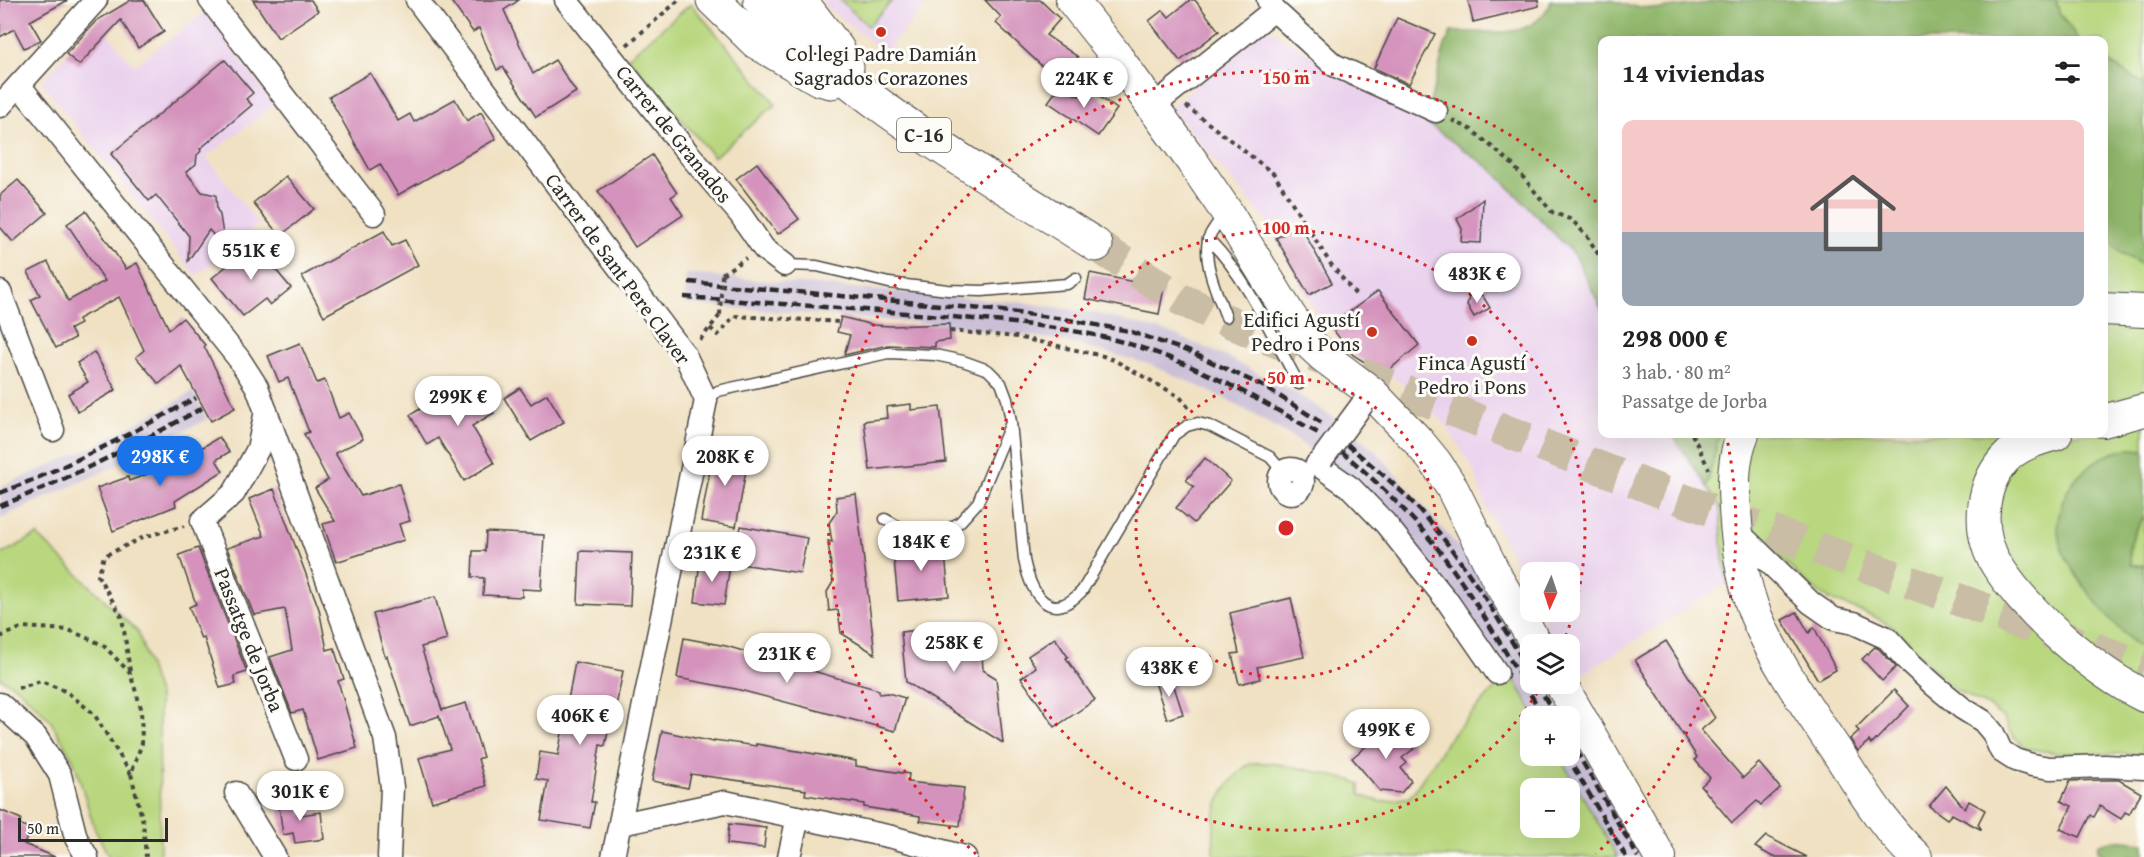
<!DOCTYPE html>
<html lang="es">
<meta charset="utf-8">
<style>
body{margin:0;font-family:"Gentium Book Plus",serif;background:#f2f2f2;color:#202124;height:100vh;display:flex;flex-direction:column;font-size:22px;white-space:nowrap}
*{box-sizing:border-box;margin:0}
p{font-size:20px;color:#757577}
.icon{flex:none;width:33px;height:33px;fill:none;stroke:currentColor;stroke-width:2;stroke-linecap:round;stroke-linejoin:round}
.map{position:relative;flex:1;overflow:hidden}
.panel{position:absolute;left:1598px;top:36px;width:510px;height:402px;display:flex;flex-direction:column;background:#fff;border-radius:12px;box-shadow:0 6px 24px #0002}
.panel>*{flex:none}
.needle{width:39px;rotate:183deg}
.controls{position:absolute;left:1520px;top:562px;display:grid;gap:12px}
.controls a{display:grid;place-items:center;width:60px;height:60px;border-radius:12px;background:#fff;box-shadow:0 6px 24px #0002;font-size:30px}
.scale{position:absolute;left:18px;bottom:15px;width:150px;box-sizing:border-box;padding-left:6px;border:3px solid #2b2b2b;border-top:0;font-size:16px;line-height:21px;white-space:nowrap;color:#2b2b2b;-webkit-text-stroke:4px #fdfcf7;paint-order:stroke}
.price{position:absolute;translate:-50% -51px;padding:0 14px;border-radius:21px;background:#fff;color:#222;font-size:20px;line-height:39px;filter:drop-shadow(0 2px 3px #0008)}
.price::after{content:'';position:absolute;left:50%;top:36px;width:18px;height:14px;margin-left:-9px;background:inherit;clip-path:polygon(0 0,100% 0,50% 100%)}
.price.active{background:#1a73e8;color:#fff}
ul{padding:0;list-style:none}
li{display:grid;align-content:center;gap:12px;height:318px;padding:0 24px}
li+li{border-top:2px solid #e0e0e0}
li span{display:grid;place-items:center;height:186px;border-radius:12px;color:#555}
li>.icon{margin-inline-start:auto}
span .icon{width:108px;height:108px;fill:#fffc;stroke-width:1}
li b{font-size:26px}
h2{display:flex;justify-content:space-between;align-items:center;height:72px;padding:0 24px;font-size:26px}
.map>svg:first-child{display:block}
.built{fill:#ead1ed}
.industrial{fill:#cabfd7}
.green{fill:#b8d77e;stroke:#728154;stroke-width:1.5;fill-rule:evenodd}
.forest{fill:#92b86d;stroke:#5e724c;stroke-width:1.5}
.building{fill:#d492bc}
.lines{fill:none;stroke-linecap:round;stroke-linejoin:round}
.trunk-tunnel{stroke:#c9bda5;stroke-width:33;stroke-dasharray:33 16;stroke-linecap:butt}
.service-casing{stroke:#494642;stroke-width:13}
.minor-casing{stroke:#494642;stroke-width:25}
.secondary-casing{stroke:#494642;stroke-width:34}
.trunk-casing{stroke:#494642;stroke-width:35}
.path{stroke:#494642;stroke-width:4;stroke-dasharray:4.5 4.5;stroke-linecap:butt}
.service{stroke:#fff;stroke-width:10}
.minor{stroke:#fff;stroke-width:22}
.secondary{stroke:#fff;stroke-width:32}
.trunk{stroke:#fff;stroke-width:33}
.rail{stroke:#2b2b2b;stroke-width:4.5;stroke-dasharray:9 4.5;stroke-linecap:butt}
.minor-bridge-casing{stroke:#494642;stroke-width:25;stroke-linecap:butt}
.path-bridge{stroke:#494642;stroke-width:4;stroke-dasharray:4.5 4.5;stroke-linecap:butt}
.minor-bridge{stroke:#fff;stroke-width:22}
.ring{fill:none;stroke:#d62828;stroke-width:3;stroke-dasharray:3 6}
.poi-dot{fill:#c8321e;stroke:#fdfcf7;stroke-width:2}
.labels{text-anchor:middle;stroke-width:6;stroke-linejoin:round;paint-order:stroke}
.shield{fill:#fdfcf7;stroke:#6a6a68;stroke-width:1.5}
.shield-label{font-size:20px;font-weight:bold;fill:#2b2b2b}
.poi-label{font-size:21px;fill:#2b2b2b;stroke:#fdfcf7}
.street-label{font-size:21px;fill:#2b2b2b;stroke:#fdfcf7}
.centre{fill:#d62828;stroke:#fdfcf7;stroke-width:3}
.ring-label{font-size:18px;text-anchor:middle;font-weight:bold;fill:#d62828;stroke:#fdfcf7;stroke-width:6;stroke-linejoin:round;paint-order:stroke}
</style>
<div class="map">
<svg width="2144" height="857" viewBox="0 0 2144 857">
<rect width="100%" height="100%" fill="#fdfcf7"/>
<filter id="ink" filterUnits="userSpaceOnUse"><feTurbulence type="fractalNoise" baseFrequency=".0167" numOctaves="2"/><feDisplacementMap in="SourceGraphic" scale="12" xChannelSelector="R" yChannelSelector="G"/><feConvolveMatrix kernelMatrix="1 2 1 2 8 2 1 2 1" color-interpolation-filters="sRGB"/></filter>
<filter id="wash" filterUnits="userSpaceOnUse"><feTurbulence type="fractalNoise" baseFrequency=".008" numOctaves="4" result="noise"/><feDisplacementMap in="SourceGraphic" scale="24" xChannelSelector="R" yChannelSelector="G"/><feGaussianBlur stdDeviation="1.35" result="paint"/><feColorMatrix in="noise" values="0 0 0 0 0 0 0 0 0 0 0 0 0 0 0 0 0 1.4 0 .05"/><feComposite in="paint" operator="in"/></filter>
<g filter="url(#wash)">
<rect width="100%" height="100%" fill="#f0e1c3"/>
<g class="built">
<polygon points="822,0 931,0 885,52 831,11"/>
<polygon points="205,12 274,105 206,157 259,224 196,276 41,82 97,20 134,66"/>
<polygon points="1266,27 1360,86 1425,122 1491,169 1575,255 1602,310 1602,434 1672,434 1720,508 1723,558 1728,582 1578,677 1569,663 1569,645 1557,645 1542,622 1546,616 1543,612 1569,612 1569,573 1530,573 1530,589 1487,509 1473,469 1447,426 1400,382 1353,355 1330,326 1321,321 1267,222 1170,107"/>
</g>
<g class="industrial">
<polygon points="686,274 1028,303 1095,313 1171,333 1229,358 1299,395 1336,419 1376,451 1471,562 1530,657 1530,684 1547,684 1566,717 1536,717 1510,672 1431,562 1386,512 1342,472 1291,436 1224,398 1149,364 1059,340 936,324 685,304"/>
<polygon points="193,392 207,419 105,471 0,518 0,487 94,446"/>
<polygon points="1569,721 1650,857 1618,857 1559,756 1569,756"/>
</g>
<g class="green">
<polygon points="840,0 893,0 868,26"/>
<polygon points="2056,0 2144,0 2144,84 2103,59 2103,40 2078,40 2059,12"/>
<polygon points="691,4 776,104 714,157 628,57"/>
<polygon points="2103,237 2121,253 2144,266 2144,450 2129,449 2099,459 2072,482 2061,545 2079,577 2100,605 2131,641 2144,650 2143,754 2056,753 2026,748 2014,738 2002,717 1989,707 1954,689 1893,627 1873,616 1836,602 1822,595 1804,581 1777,554 1763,537 1728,582 1723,558 1720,508 1707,487 1719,434 2103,434"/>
<path d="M 2144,516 L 2144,565 L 2131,565 C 2128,544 2133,534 2144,516 Z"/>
<polygon points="37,535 138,632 159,697 160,857 109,857 94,827 74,761 50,720 18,688 0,678 0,555"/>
<path d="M 1510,672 L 1536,717 L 1530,717 L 1530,756 L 1559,756 L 1618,857 L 1214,857 C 1213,826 1211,804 1233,779 C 1239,772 1246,764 1255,763 C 1281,761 1325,775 1351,780 L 1360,784 L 1360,795 L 1381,802 L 1410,797 L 1451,736 ZM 1530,789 L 1569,789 L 1569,828 L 1530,828 Z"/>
</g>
<g class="forest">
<path d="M 1551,0 L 1612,0 L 1629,6 L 1660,9 L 1707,3 L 1720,0 L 2056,0 L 2059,12 L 2079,40 L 1602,40 L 1602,310 L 1575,255 L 1491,169 L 1425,122 L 1445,45 L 1451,32 C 1486,30 1536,43 1551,0 Z"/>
<polygon points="2103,59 2144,84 2144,266 2121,253 2103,237"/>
<polygon points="1672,434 1719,434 1707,487"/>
<path d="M 2129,449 L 2144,450 L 2144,516 L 2134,533 L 2129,550 L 2131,565 L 2144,565 L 2144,650 C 2117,632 2072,577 2061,546 C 2053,523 2061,494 2078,477 C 2093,461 2108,452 2129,449 Z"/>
<polygon points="2114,840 2144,843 2144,857 2105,857 2098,851 2099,844"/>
</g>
<g id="blocks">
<g class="building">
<polygon points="0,0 68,0 30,21 41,40 24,48 14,29 0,37"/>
<polygon points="131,0 144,0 164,32 138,48 121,20 79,65 66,54 96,21"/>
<polygon points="253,0 311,0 318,11 278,38"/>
<polygon points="450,0 519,0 504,10 533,74 555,60 576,92 536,117 503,67 497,70 479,28 473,32"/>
<polygon points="985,0 1040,0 1060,19 1046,35 1078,57 1060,83 996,23 1001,17"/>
<polygon points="1190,0 1195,0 1219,31 1180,61 1149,21 1163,10 1169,17"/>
<polygon points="1468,0 1538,0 1539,6 1473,22"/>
<polygon points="1397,18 1435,34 1409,84 1374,68"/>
<polygon points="225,60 253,93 246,99 252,105 200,149 201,151 197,155 196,164 186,172 202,192 216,195 217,210 220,215 225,248 209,230 188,261 189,236 156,195 149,201 111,154"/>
<polygon points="370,73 398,121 410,114 414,122 455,99 467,121 481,112 496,139 398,195 380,164 370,170 329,97"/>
<polygon points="1059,87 1079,96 1085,87 1117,109 1098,136 1048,102"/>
<polygon points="652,155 677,193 671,197 683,215 635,247 598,191"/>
<polygon points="757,163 799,219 778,234 736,179"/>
<polygon points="286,176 314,209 280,236 253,203"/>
<polygon points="18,180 47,213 13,242 0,227 0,195"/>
<polygon points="1483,199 1481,243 1461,242 1462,229 1457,219"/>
<polygon points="86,211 126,269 137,263 169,329 183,318 205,345 204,346 235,408 211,421 181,366 159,384 136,357 144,350 119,297 78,319 80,324 70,329 75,338 56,348 31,300 40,295 28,272 48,262 68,301 105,281 67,224"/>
<polygon points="1300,225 1332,283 1309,295 1276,238"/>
<polygon points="384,231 392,246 405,240 418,265 324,316 302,276"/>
<polygon points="254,244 291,288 270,305 265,299 243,316 212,278"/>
<polygon points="1090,273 1164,288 1159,314 1085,299"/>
<polygon points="1378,291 1419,345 1384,374 1353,355 1330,326"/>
<polygon points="1475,293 1483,296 1490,308 1474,317 1467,305 1469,297"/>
<polygon points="841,317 873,325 891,326 949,324 950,340 935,342 935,347 888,345 844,355 850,335 837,332"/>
<polygon points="300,343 317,383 325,380 339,418 349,413 363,439 335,453 361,496 399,484 410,521 399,524 404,540 336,562 323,524 335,521 315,488 328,480 304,434 309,432 288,378 279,382 268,356"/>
<polygon points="94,352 116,390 78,412 68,394 88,382 77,363"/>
<polygon points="473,377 494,413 472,426 494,463 464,481 438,438 427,445 410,415"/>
<polygon points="520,388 531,404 547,394 564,422 531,441 504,398"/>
<polygon points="911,404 911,410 940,407 946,462 870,470 864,421 887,418 886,407"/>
<polygon points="219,437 229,452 216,460 223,471 175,501 176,506 113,531 97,488 128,477 129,481 177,463"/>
<polygon points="714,447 749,453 736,527 701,521"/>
<polygon points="1205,458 1231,481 1194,523 1176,508 1194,487 1186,480"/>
<polygon points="274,489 319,609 327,650 334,648 344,679 338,681 357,748 318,760 303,710 292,713 270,657 292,650 285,609 254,615 227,548 264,536 249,499"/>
<polygon points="856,494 875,654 841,633 838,610 829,611 827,592 833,582 828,541 832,542 829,523 837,511 836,497"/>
<polygon points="741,526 807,538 800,573 734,563"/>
<polygon points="486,532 544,535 541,590 522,589 522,597 483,595 484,578 472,577 473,551 485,551"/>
<polygon points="944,544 949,596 898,601 893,549"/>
<polygon points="198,548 247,672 234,676 236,684 220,688 204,638 201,639 189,607 196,604 179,555"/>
<polygon points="580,551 632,553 630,606 578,604"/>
<polygon points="700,561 730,565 724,605 695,602"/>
<polygon points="435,597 447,640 421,647 442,710 466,703 483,757 478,759 486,786 432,802 419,758 450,749 439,716 410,726 387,656 385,657 373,614"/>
<polygon points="1291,598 1304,657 1257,667 1260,679 1239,684 1232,654 1239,653 1230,613"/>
<polygon points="1797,612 1809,633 1814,627 1836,670 1818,680 1782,620"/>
<polygon points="980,623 983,670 996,678 1003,743 906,682 901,632"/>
<polygon points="684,638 726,646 879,690 879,694 888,693 905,698 895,731 736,689 677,678"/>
<polygon points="1055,638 1068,657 1066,658 1095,700 1055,727 1021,678 1036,667 1028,656"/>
<polygon points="1666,641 1715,718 1701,730 1743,778 1759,763 1780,788 1761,805 1757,801 1732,823 1701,786 1710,778 1695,760 1697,757 1635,660"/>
<polygon points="1875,647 1879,649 1896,667 1882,681 1862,659"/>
<polygon points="575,662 623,671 616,707 613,707 605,746 600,745 591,802 595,802 590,828 541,820 548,781 536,779 540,752 558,755"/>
<polygon points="1171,677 1183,714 1167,719 1155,682"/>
<polygon points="1894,690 1909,706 1873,743 1871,744 1869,741 1858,751 1850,739 1859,731 1856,728"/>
<polygon points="1394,723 1415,748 1402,758 1407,763 1401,768 1411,781 1401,793 1380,791 1352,758"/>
<polygon points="662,731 714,742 714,740 756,746 756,744 856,761 856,766 909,774 908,782 964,788 960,826 920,821 920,816 864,807 864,804 805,795 806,790 691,774 688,788 652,781"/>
<polygon points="2105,780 2119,780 2141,793 2129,814 2125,812 2121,819 2100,806 2094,817 2091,815 2080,837 2060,829 2072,806 2061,801 2070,781"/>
<polygon points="1946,786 1965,809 1969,801 1985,810 1978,824 1982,830 1952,814 1947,819 1929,806"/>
<polygon points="298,797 301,815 321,812 324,839 295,843 293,833 283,835 278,799"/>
<polygon points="0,810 21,819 19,824 31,829 24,844 55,857 0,857"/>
<polygon points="729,824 766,828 764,848 727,844"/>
<polygon points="1766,836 1807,857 1773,857 1755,847"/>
</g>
</g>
</g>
<g filter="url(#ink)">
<use href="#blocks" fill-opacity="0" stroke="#494642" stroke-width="1.5"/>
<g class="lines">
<polyline class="trunk-tunnel" points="1096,245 1182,300 1257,334 1670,495 2144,667"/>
<g class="service-casing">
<g id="service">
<path d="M 1223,216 C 1218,223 1210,232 1208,240 C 1203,264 1218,295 1226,317"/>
<path d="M 1208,239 C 1246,275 1273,338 1299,384"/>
<polyline points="785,265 817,266 889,283 948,290 982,291 1067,284 1076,278"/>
<path d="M 706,400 L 718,391 L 888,353 L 935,355 L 963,361 L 988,370 L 1001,383 L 1007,399 L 1011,422 L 1024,560 C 1031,593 1049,626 1082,591 L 1174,435 L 1187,426 L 1198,423 L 1210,426 L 1270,457 L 1283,472"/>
<polyline points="885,519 908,532 949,529 960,522 978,502 1010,425"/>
</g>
</g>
<g class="minor-casing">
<g id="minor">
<polyline points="210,0 374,214"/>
<polyline points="417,0 685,355 706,400 613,857"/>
<polyline points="566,0 688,153 740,214 764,249 785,265"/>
<polyline points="1268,0 1274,10 1334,65 1436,111"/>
<polyline points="19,85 239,359 257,387 385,738 392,787 389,857"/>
<polyline points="0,106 96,0"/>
<polyline points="1152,107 1274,10"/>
<polyline points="0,292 53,430"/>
<polyline points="266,411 258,449 234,493 202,521 296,759"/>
<polyline points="1317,464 1351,488 1385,523 1448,602 1497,673"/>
<circle cx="1291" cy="481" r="12"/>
<polyline points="1736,530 1811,603 1834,619 1854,623 1887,638 1908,661 1934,685 1962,708 1983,721 1993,733 2001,751 2015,760 2032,765 2050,768 2105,766 2144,768"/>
<polyline points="0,704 36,737 60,775 76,838 87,857"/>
<polyline points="236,793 275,857"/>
<polyline points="621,824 725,802 892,837 965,857"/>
<polyline points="789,857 798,817"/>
</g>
</g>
<g class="secondary-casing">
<g id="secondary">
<polyline points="1072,0 1114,53 1194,164 1226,211 1290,316 1309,343 1323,356 1371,392 1418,441 1436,463 1451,486 1499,582 1537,645"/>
<polyline points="2103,309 2144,311"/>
<polyline points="2103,421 2144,410"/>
<path d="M 1743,434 C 1733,458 1733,483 1735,509 C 1737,545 1742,582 1756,616 C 1777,666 1810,711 1840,756 C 1863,791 1885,828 1916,857"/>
<path d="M 2056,434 C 2038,439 2017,445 2004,460 C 1979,489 1977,535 1998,567 C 2030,616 2093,670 2144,696"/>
<polyline points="1561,684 1660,857"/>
</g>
</g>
<g class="trunk-casing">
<g id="trunk">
<polyline points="713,0 756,42 819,79 831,82"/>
<path d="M 760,0 C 855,103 979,170 1096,245"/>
<polyline points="800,0 837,48 847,67"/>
</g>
</g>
<g class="path">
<polyline points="627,45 679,0"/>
<polyline points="1186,106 1274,174 1330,263 1356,295"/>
<polyline points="1452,120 1472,130 1512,164 1552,212 1572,220 1587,236 1602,260"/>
<polyline points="722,274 746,258"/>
<polyline points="710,328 718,335 734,316 840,322"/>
<polyline points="950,331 1017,337 1103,356 1114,360 1180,397 1191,411"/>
<polyline points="700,340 720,315"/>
<polyline points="1692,434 1709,469"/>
<polyline points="0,637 23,627 69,630 103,645 130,673 141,708 142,743 131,774 143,822 146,857"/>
<polyline points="130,671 122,617 98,576 104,556 144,537 184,526"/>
<polyline points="18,688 41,681 67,692 94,714 131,774"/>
</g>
<use href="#service" class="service"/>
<use href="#minor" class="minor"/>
<use href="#secondary" class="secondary"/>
<use href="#trunk" class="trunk"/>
<g class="rail">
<polyline points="689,282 994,310 1064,319 1129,331 1190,352 1265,387 1325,425"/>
<path d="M 684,297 C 770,303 856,309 942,316 C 1001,322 1069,326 1126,343 C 1195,363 1256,398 1318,433"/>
<path d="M 1347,444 C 1368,463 1392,481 1412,502 C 1458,550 1496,615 1530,672"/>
<path d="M 1341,451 C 1381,485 1419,522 1449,564 C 1484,613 1513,665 1544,717"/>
<path d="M 0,493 C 68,467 132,433 196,398"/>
<path d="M 0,506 C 70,478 136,445 202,408"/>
<polyline points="1537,684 1556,717"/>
<polyline points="1569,739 1638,857"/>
<polyline points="1567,756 1626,857"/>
</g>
<g class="minor-bridge-casing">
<polyline id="minor-bridge" points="1322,459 1364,402"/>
</g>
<polyline class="path-bridge" points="720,315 722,274"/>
<use href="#minor-bridge" class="minor-bridge"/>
</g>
</g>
<g class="ring">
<circle cx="1286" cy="528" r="150"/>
<path d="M1542 685A300 300 0 1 1 1563 643"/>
<path d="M976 854A450 450 0 1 1 1601 207M1726 434A450 450 0 0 1 1596 854"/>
</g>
<g class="poi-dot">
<circle cx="881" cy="32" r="6"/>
<circle cx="1372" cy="332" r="6"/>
<circle cx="1472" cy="341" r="6"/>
</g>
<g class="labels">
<rect class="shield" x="897" y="118" width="54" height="34" rx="4.5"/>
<g class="shield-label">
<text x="924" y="142">C-16</text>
</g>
<g class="poi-label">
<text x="881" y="61">Col·legi Padre Damián<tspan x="881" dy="24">Sagrados Corazones</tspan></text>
<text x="1360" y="327" text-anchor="end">Edifici Agustí<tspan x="1360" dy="24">Pedro i Pons</tspan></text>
<text x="1472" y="370">Finca Agustí<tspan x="1472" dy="24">Pedro i Pons</tspan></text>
</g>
<g class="street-label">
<text transform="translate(674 134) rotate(51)" y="7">Carrer de Granados</text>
<text transform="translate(618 269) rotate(54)" y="7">Carrer de Sant Pere Claver</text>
<text transform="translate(249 640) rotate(68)" y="7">Passatge de Jorba</text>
</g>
</g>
<circle cx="1286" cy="528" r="9" class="centre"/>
<g class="ring-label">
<text x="1286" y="84">150 m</text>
<text x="1286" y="234">100 m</text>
<text x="1286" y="384">50 m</text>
</g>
</svg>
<div class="controls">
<a><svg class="needle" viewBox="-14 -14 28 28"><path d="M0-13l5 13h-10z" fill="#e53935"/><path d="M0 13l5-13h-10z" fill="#757577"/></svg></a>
<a><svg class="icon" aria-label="layers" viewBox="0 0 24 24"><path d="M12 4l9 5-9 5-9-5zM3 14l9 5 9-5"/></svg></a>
<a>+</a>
<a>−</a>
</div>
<div class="scale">50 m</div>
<b class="price" style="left:1084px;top:109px">224K €</b>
<b class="price" style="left:251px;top:281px">551K €</b>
<b class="price" style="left:1477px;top:304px">483K €</b>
<b class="price" style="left:458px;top:427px">299K €</b>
<b class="price active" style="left:160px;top:487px">298K €</b>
<b class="price" style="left:725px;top:487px">208K €</b>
<b class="price" style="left:921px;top:572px">184K €</b>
<b class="price" style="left:712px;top:583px">231K €</b>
<b class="price" style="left:954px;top:673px">258K €</b>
<b class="price" style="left:787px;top:684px">231K €</b>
<b class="price" style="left:1169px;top:698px">438K €</b>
<b class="price" style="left:580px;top:746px">406K €</b>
<b class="price" style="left:1386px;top:760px">499K €</b>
<b class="price" style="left:300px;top:822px">301K €</b>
<section class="panel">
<h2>14 viviendas<svg class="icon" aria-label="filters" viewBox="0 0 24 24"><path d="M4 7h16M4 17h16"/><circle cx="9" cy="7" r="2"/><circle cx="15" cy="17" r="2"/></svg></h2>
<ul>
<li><span style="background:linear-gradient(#f6c9c9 60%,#9aa5b1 0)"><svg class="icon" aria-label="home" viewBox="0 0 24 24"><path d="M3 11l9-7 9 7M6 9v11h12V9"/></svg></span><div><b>298 000 €</b><p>3 hab. · 80 m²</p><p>Passatge de Jorba</p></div></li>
</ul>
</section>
</div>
